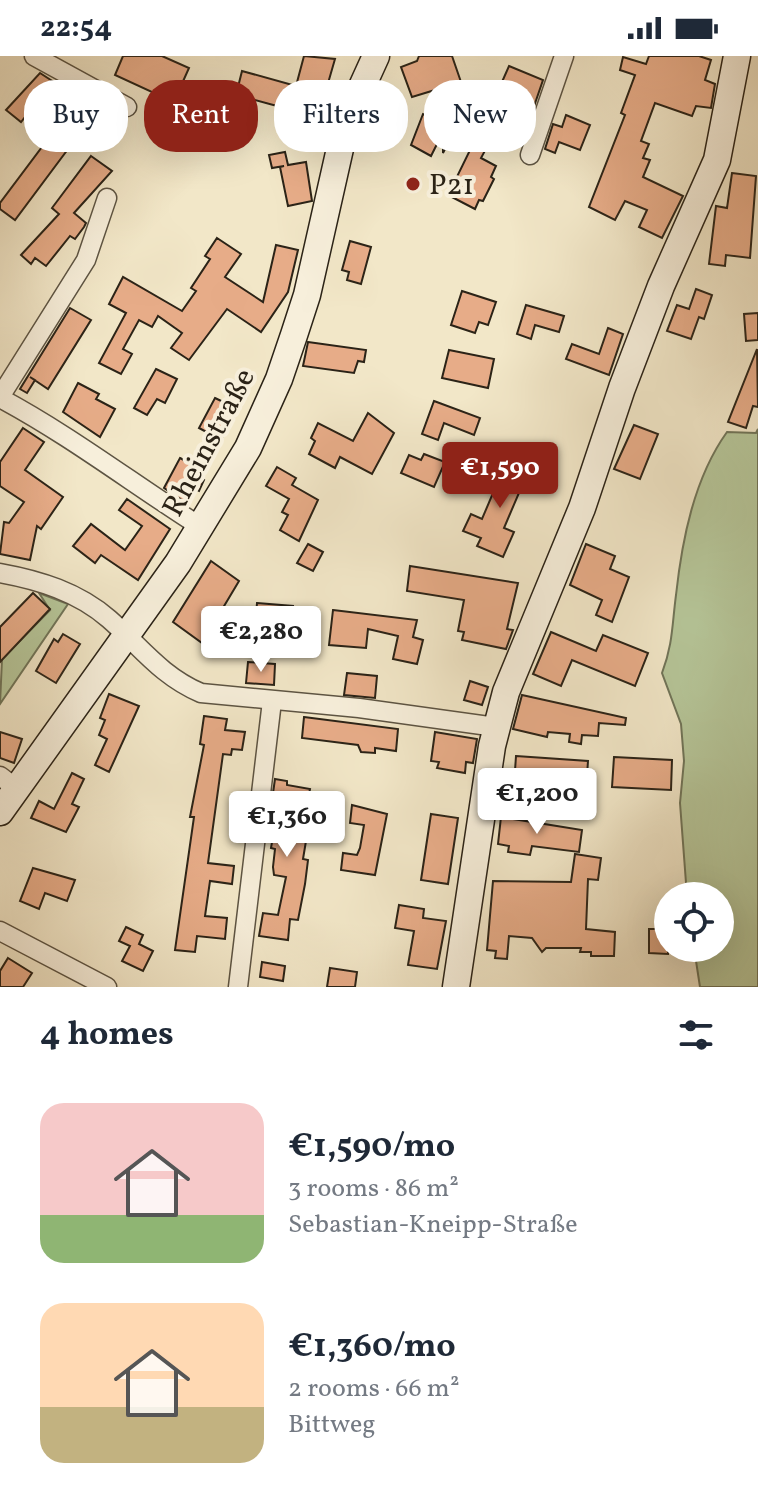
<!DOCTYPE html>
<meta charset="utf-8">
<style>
body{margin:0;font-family:Vollkorn,serif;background:#f2f2f3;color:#1f2937;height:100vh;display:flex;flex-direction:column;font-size:30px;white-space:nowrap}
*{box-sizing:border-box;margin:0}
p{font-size:26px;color:#747a83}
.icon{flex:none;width:44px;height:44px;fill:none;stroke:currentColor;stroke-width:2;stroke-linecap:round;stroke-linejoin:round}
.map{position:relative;height:931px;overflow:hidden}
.drawer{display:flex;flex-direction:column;background:#fff;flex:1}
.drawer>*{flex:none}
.guide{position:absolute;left:24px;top:24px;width:710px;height:72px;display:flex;gap:16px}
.fabs{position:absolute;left:654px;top:826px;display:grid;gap:16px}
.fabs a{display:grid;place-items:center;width:80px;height:80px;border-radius:50%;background:#fff;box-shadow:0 8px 32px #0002;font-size:40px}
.price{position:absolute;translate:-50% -68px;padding:0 18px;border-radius:8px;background:#fff;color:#222;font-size:26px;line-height:52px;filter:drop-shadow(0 2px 4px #0008)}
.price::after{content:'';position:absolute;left:50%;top:48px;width:24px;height:18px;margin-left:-12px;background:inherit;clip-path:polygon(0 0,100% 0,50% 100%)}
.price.active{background:#8f2418;color:#fff}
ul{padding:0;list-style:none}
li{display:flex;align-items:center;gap:24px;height:200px;padding:0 40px}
li span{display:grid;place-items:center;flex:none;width:224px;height:160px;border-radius:24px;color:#555}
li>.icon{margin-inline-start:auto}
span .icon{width:96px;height:96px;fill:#fffc;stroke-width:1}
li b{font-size:34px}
h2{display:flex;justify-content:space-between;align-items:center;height:96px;padding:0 40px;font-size:34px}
.chip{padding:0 28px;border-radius:32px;background:#fff;box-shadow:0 8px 32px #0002;font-size:28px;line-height:72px}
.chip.active{background:#8f2418;color:#fff}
.status{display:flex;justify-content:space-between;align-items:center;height:56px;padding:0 40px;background:#fff;direction:ltr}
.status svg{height:22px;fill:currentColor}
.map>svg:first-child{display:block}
.green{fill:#b6c699;stroke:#707458;stroke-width:2}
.building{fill:#e7ac88;stroke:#2b2317;stroke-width:2}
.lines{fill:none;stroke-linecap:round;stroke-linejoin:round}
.street-casing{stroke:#5d5443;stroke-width:21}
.secondary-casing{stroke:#2b2317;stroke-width:29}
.street{stroke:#f7efdb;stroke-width:18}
.secondary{stroke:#f7efdb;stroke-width:26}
.poi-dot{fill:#8f2418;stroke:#f7efdb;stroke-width:3}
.labels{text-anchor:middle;stroke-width:8;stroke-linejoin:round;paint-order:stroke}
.poi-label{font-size:30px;fill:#2b2317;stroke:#f7efdb;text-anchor:start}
.street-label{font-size:30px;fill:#2b2317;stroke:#f7efdb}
</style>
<div class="status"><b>22:54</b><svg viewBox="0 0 49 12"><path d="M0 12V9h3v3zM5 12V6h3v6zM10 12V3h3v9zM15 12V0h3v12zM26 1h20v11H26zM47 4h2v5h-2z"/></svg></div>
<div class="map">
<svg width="758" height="931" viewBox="0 0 758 931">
<rect width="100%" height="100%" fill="#f2e7c8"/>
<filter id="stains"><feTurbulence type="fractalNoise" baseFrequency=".0025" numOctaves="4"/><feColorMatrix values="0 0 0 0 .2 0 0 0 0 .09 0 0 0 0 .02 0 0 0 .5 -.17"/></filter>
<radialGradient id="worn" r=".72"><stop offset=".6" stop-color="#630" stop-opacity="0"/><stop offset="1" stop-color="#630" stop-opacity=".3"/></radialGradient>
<g class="green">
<path d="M 758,373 L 758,931 L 700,931 L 694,892 L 720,892 L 720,840 L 687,840 L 680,747 L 684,705 L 681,668 L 662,617 C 673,588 672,569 676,539 C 682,484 694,422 727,376 L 756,377 Z"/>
<polygon points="39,537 68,548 0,648 2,603 50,554"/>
</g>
<g class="building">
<polygon points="123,0 162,0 189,12 163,70 158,69 163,41 115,19"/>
<polygon points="304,0 335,3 320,55 308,51 309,47 280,39 277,50 236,39 242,15 296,30"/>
<polygon points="419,0 452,0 461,26 412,41 401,11 417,5"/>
<polygon points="649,0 699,0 711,4 705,24 715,28 711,52 696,50 692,60 655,47 641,85 649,88 643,102 650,104 643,121 683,140 662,182 639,171 647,154 625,145 615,164 589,151 625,59 621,57 635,19 620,14 623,1 646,8"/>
<polygon points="509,10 543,24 530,62 508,52 512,41 498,35"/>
<polygon points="40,17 63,32 55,42 45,36 21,66 6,54"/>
<polygon points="445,56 465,57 465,61 495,76 481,102 496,110 491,121 494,123 483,145 479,144 475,153 448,139 475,84 455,73 443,97 443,88 438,86 431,100 411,89 423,58 444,68"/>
<polygon points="66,59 83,73 15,164 0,153 0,147"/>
<polygon points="566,59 590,69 580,94 559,86 555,97 545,93 553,68 562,71"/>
<polygon points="285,96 288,109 306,106 312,145 288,150 280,111 284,110 272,112 269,99"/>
<polygon points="91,100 112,115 74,157 86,167 84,171 75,183 70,180 46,210 35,202 31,208 21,199 59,158 52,152"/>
<polygon points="732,117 756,120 750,202 726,199 725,210 709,208 716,150 727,152"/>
<polygon points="217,182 241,198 225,221 263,246 276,189 298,194 288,236 261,276 227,253 189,304 171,292 182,277 158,260 152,271 139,264 123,293 132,298 121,318 99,307 126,257 109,248 123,221 182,255 196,235 191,232 210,203 205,200"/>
<polygon points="350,185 371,191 361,228 347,224 349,216 342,214"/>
<polygon points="696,233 712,239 704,263 699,261 691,283 667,275 677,249 689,253"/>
<polygon points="462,235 496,246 488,269 479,266 475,277 451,269"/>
<polygon points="526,249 564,260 559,276 535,269 531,283 517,278"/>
<polygon points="70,252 91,264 48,333 30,321 35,324 27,337 20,333"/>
<polygon points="758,257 758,284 746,285 744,258"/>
<polygon points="608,272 623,278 609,319 566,303 572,288 599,298"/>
<polygon points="308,286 366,294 364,306 358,305 354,317 303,310"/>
<polygon points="757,293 758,351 753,350 746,372 728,366"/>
<polygon points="449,294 494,303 488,332 442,322"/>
<polygon points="156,313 177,323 165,347 157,343 147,359 134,352"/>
<polygon points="78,327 99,338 96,343 115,353 100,381 63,356"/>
<polygon points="215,342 238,353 221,384 199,372"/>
<polygon points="434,345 480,362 474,379 444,367 438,384 422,378"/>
<polygon points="368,357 394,377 372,418 340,401 335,412 309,398 315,385 311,382 318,367 353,385"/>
<polygon points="634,369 658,378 640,423 614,413"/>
<polygon points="23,372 44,386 25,414 63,441 41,473 37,470 30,504 0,498 4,466 9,467 24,446 0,430 0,406"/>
<polygon points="424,398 445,406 434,431 401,417 409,399 421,404"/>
<polygon points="180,402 203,414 199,421 204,424 199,435 193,432 185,446 164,432"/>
<polygon points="507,404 535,416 530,428 524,425 504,472 514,476 503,501 477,490 481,482 463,475 471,458 482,463"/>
<polygon points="277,411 296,422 292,429 318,444 299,485 280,474 288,459 282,456 289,443 266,430"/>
<polygon points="127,443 170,473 138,524 101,499 95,507 73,490 91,468 125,494 142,470 119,454"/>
<polygon points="308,488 323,496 313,515 297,507"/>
<polygon points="586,488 615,500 610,513 629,521 612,566 596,559 602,544 570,529"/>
<polygon points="211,505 239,525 202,587 173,566"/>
<polygon points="410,510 518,527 507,573 513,574 506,593 462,584 464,576 458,575 464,544 407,535"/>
<polygon points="33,537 50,553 0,606 0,571"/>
<polygon points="257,547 293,550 290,586 254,583"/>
<polygon points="333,554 417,564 413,581 423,584 417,608 393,603 398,580 368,573 366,592 329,589"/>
<polygon points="551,576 596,595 603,579 648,597 635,630 572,604 561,630 533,618"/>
<polygon points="63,578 80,588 56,627 36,615 54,583 58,586"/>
<polygon points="248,606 275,608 274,629 246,627"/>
<polygon points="347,617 377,620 375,642 344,639"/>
<polygon points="470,625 488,631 482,649 464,644"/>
<polygon points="109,638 139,650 109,716 95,709 107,683 99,679 105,664 100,662"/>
<polygon points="522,639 626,662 625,669 599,667 598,680 582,679 581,688 569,686 570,678 548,676 547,681 513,673"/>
<polygon points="204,660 227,663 225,674 245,676 242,694 232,693 231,699 223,698 208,807 234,810 232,828 210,825 205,860 227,862 225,883 197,880 195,896 175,894 194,761 190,761 204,689 200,688"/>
<polygon points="304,661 398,673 396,695 375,692 375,697 361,696 358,689 302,682"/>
<polygon points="0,676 22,683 14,707 0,702"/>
<polygon points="435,676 477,683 473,707 466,706 465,717 437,712 439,706 431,705"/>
<polygon points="516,700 588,705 586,734 514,729"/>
<polygon points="614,701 672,704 671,734 612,731"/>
<polygon points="72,717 84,723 72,748 79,751 66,776 31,762 39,745 54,753"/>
<polygon points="275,723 287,725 287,729 310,733 307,749 299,748 294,783 306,785 303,803 308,804 305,828 298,864 290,863 288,884 259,880 263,857 278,859 286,821 274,819 273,811 275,793 271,792 278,752 271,751"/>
<polygon points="352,749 387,758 375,819 341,814 343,797 357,799 360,792 364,769 350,767"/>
<polygon points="431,758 458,762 448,828 421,824"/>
<polygon points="501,761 582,774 579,796 532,790 530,799 508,796 509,790 498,788"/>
<polygon points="575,798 601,802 598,824 588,823 586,873 615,876 614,900 591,900 591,896 580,896 581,892 546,892 542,896 532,882 509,880 507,903 495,902 496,895 487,894 493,825 571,826"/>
<polygon points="33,812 75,824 67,845 45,837 39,853 20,845"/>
<polygon points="399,849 424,853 423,862 446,865 437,913 408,909 414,875 395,872"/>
<polygon points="126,871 143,879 139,888 153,895 143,915 122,905 130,890 119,885"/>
<polygon points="649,873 668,873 668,898 649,897"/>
<polygon points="8,902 32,917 23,931 0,931 0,915"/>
<polygon points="262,906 285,910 283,925 260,921"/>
<polygon points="330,912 357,916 355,931 327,931"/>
</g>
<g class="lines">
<g class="street-casing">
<g id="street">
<polyline points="34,0 127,51"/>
<polyline points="530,99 564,0"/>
<polyline points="0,341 86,204 107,142"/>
<path d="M 0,342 C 71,380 133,428 201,471"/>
<path d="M 0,517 C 39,524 78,536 109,563 C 140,590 161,620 201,637 L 359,652 L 496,671"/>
<polyline points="0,720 17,733"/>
<polyline points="0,875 107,931"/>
<polyline points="238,931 272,645"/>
</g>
</g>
<g class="secondary-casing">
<g id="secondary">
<polyline points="0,756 178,507 248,392 279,323 294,279 307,239 346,66 376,0"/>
<polyline points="456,931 492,690 506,636 582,452 622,332 661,230 717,104 737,0"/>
</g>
</g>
<use href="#street" class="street"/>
<use href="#secondary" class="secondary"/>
</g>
<circle class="poi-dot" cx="413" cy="128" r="8"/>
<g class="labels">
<g class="poi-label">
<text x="429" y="138">P21</text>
</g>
<g class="street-label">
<text transform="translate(208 386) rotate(-62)" y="10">Rheinstraße</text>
</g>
</g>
<rect width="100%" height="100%" filter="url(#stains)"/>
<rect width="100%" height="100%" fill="url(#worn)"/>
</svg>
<div class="fabs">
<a><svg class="icon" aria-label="locate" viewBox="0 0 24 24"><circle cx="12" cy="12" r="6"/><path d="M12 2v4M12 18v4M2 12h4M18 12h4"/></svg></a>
</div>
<b class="price active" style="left:500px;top:454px">€1,590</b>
<b class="price" style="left:261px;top:618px">€2,280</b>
<b class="price" style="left:537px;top:780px">€1,200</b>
<b class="price" style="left:287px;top:803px">€1,360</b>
<div class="guide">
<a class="chip">Buy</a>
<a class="chip active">Rent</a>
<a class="chip">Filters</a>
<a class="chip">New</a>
</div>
</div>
<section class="drawer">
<h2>4 homes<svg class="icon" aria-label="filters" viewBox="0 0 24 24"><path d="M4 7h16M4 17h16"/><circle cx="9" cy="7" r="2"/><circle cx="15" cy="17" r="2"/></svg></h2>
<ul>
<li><span style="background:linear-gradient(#f6c9c9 70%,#8fb573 0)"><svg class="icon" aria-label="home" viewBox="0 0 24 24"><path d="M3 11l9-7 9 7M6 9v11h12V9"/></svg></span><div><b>€1,590/mo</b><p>3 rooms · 86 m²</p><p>Sebastian-Kneipp-Straße</p></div></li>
<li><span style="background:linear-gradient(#ffd9b3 65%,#c2b280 0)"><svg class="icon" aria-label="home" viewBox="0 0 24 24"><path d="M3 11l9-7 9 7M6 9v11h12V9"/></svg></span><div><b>€1,360/mo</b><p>2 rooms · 66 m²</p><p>Bittweg</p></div></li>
</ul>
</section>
